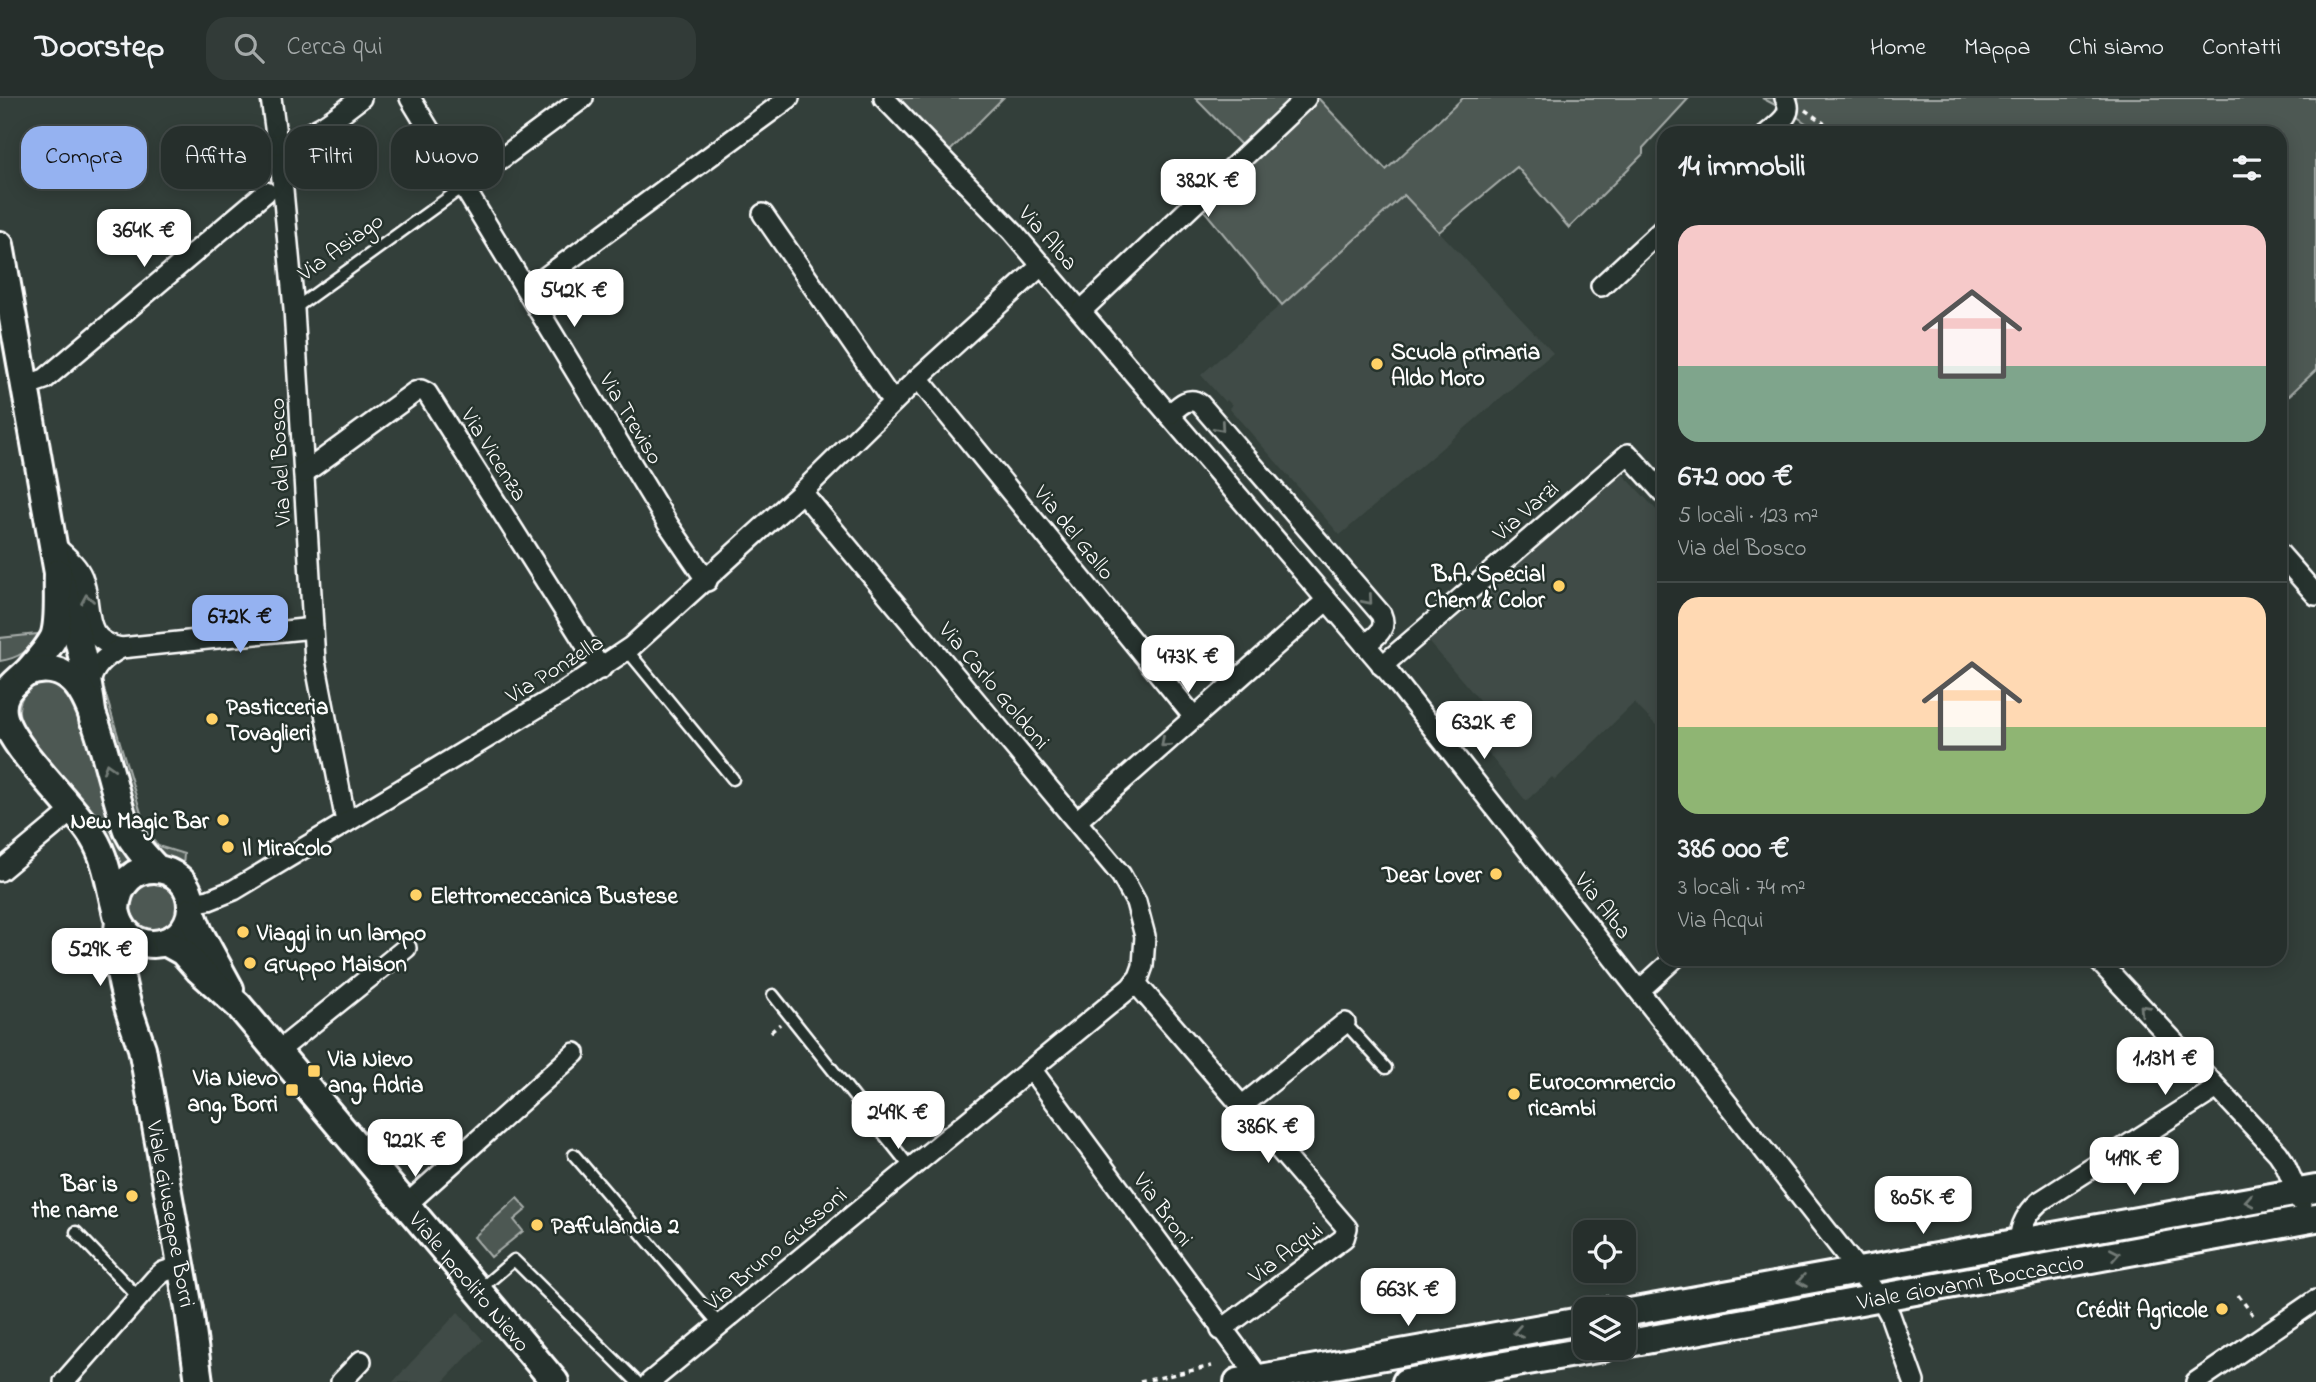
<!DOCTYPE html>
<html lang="it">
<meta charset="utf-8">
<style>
body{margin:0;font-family:"Indie Flower",sans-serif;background:#323b38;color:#f1f3f6;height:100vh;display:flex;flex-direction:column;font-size:26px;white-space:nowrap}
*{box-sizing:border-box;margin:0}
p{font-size:23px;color:#a4a9a9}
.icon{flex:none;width:38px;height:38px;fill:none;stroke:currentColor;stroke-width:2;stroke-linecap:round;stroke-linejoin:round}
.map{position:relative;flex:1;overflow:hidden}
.drawer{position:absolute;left:1657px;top:28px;width:630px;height:840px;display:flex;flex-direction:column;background:#262f2c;border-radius:21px;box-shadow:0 4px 18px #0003,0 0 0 2px #424a48}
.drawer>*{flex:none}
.top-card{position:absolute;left:21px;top:28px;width:665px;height:63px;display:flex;gap:14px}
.fabs{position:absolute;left:1573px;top:1122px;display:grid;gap:14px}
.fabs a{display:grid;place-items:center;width:63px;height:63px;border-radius:14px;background:#262f2c;box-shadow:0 4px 18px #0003,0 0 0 2px #424a48;font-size:35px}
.price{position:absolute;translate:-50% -60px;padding:0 16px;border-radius:14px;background:#fff;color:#222;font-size:23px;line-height:46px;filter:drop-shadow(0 2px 4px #0008)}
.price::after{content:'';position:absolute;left:50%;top:42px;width:21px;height:16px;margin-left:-10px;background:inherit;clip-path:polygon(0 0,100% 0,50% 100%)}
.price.selected{background:#95b2f1;color:#111}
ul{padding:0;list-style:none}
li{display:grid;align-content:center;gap:14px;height:371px;padding:0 21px}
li+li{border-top:2px solid #424a48}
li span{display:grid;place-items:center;height:217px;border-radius:21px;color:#555}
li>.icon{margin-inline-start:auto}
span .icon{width:126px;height:126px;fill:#fffc;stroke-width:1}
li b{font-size:30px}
h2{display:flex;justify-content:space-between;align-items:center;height:84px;padding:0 21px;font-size:30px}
.pill{padding:0 24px;border-radius:21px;background:#262f2c;box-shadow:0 4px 18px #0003,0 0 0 2px #424a48;font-size:24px;line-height:63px}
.pill.selected{background:#95b2f1;color:#111}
header{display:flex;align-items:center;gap:42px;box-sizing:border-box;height:98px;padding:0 35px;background:#262f2c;border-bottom:2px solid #424a48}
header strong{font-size:33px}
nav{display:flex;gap:38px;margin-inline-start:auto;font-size:24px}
.search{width:490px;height:63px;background:#323b38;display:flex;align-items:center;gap:18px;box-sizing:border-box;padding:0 24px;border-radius:21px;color:#a4a9a9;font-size:26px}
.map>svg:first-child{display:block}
.built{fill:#404c47}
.green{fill:#4d5853;stroke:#a6aca9;stroke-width:2}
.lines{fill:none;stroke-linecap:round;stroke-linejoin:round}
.lane-casing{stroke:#fff;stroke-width:15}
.street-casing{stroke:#fff;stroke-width:24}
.secondary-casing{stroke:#fff;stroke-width:32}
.path{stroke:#fff;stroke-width:3.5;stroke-dasharray:5 5;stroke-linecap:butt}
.lane{stroke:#26332d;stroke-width:10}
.street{stroke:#26332d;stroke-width:19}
.secondary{stroke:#26332d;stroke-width:26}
.oneway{stroke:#727a76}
.poi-dot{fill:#ffd166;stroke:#26332d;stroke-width:2.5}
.labels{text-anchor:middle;stroke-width:5;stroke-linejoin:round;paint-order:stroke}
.street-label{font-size:23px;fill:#fff;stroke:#26332d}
.poi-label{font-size:23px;font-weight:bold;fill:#fff;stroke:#26332d;text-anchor:start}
</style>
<header>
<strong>Doorstep</strong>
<div class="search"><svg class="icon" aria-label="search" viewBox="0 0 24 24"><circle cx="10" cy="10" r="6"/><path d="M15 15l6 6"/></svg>Cerca qui</div>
<nav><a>Home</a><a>Mappa</a><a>Chi siamo</a><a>Contatti</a></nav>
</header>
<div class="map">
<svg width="2316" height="1284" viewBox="0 0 2316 1284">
<rect width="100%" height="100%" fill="#333f3a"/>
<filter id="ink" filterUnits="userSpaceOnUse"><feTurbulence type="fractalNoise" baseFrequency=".0143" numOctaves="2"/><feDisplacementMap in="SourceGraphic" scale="14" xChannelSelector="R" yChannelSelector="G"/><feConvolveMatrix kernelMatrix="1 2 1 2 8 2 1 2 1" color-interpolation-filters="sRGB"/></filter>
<g filter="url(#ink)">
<g class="built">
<polygon points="1405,97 1553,255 1340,437 1229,310 1232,307 1227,302 1225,304 1201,277"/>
<polygon points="1620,373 1664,420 1664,635 1634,605 1555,682 1552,679 1526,703 1465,626 1485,609 1426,540"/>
<polygon points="458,1214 483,1242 443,1284 393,1284"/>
</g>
<g class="green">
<polygon points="899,0 1003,0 947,56"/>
<polygon points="1195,0 1296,0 1243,49"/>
<polygon points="1318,0 1386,72 1463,0 1689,0 1643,50 1643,56 1569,130 1517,69 1439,134 1404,97 1282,207 1202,110"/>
<polygon points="1762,0 2316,0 2316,272 2280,306 2280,35 1820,35 1796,18"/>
<path d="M 38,536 C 31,553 18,560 0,563 L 0,540 Z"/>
<polygon points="99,574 147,735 158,748 184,756 183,768 164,760 139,734 96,582"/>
<path d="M 46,584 L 60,587 L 72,599 L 132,763 L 120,770 L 21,632 L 24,629 C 12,609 23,587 46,584 Z"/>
<circle cx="154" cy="809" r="23"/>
<polygon points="517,1100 527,1111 514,1122 523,1133 491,1159 474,1139"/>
</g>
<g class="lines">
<g class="lane-casing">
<g id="lane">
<polyline points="294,211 463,89"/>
<polyline points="627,552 733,681"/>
<polyline points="773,897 910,1069"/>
<polyline points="1345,925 1386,970"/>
<polyline points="574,1057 720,1227"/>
<polyline points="76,1134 138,1199"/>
<polyline points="479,1192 514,1162 637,1284"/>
</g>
</g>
<g class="street-casing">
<g id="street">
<polyline points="271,0 282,81 294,211 315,563 346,724"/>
<polyline points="410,0 668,426 707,483"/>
<polyline points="884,0 1013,134 1391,577 1883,1204 1890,1217 1914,1284"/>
<path d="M 1768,35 C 1779,25 1795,16 1785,0"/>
<path d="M 278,46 C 311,40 335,20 361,0"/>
<polyline points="463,89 583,0"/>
<polyline points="763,116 893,304"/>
<polyline points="1601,188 1664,130"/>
<polyline points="528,192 789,0"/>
<polyline points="1081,213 1306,0"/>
<polyline points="918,280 1194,619"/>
<polyline points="25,288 45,281 266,94"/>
<path d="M 1169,317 C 1178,309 1188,297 1200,306 L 1381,516 C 1388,532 1376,538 1365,547"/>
<polyline points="304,375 415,294 421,292 427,295 601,571"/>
<path d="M 53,446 C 63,456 77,466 82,479 C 94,510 79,541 121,550 L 313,530"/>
<polyline points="2280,456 2316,497"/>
<polyline points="1382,568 1628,356 1664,396"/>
<path d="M 89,587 C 94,567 105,559 121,550"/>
<polyline points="1077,723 1326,503"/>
<polyline points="0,773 73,712"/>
<polyline points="191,805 209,802 234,792 565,593 631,549 802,394 918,280 1042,167"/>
<polyline points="2097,861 2278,1055 2284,1064 2302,1105"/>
<polyline points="1135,884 1347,1130 1344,1140 1221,1232"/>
<polyline points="1640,892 1674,861"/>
<polyline points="277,954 406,850"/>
<polyline points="1031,971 1262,1284"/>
<polyline points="1243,1007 1345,925"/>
<polyline points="406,1107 575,955"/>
<path d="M 2020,1143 C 2019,1128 2028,1114 2039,1104 L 2217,990"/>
<polyline points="64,1284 155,1181 163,1174 181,1168"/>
<polyline points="341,1284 361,1263"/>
<polyline points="650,1284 1131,889 1139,879 1143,868 1145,838 1136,804 1121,777 802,394"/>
<polyline points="2196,1284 2316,1202"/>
</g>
</g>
<g class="secondary-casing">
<g id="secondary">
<path d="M 0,147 L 58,475 C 75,523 87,571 93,621"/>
<path d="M 58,475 C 57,493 60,523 54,539 C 48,551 37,563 28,573 C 15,586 0,593 3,615 C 8,648 73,706 93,739 C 105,758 109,782 114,804 C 116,811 117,819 120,825 C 131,848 158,852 178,837 C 186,830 191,819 191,809 C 192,762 119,754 116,812"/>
<path d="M 27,575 C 43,569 58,570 72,582 C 98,604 113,696 127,732 C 134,747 145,758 156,770"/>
<polyline points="191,813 199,834 230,891"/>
<path id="s1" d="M 119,823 C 113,866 127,910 142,950 L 189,1211 L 199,1284"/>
<path id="s2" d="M 165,844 L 183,854 L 199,872 L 239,908 L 555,1284"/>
<polyline points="1624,1215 2316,1091"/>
<path id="s3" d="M 1624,1246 L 2316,1120"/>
<polyline points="1238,1284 1586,1222"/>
<polyline points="1406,1284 1603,1250"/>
</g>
</g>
<g class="path">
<polyline points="1805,12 1838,35"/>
<polyline points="771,934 780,926"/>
<polyline points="2238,1197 2256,1221"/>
<polyline points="1593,1201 1609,1198"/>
<polyline points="1140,1284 1212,1268"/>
</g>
<use href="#lane" class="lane"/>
<use href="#street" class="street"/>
<use href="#secondary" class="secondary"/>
</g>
<defs><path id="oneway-chevron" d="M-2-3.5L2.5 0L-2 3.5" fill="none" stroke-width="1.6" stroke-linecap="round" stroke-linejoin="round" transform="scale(1.75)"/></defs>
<g class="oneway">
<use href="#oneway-chevron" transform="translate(1220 329) rotate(49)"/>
<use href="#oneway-chevron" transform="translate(87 501) rotate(-100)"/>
<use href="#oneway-chevron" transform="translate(1368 502) rotate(49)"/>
<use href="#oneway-chevron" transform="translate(1165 645) rotate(138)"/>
<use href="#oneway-chevron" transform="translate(108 670) rotate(-107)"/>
<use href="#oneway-chevron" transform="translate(2144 911) rotate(-133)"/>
<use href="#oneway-chevron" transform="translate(2249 1103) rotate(170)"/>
<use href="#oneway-chevron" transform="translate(2115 1156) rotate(-11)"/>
<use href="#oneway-chevron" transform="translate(1802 1183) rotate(170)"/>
<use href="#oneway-chevron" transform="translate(1518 1234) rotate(170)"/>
</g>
</g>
<g class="poi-dot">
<circle cx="1377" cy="266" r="7"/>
<circle cx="1559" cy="488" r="7"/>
<circle cx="212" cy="621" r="7"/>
<circle cx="223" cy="722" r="7"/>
<circle cx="228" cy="749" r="7"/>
<circle cx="1496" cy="776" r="7"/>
<circle cx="416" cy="797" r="7"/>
<circle cx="243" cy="834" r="7"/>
<circle cx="250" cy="865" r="7"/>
<rect x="307" y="966" width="14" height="14" rx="3.5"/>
<rect x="285" y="985" width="14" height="14" rx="3.5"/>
<circle cx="1514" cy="996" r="7"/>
<circle cx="132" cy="1098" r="7"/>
<circle cx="537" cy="1127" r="7"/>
<circle cx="2222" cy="1211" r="7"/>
</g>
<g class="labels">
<g class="street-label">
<text transform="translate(1049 139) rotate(49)" y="8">Via Alba</text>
<text transform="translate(340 148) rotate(-36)" y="8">Via Asiago</text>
<text transform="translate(632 320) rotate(59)" y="8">Via Treviso</text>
<text transform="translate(495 356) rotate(58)" y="8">Via Vicenza</text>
<text transform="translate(279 364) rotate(-93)" y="8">Via del Bosco</text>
<text transform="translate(1525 412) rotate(-41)" y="8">Via Varzi</text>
<text transform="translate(1075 434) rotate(51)" y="8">Via del Gallo</text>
<text transform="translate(554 570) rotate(-32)" y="8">Via Ponzella</text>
<text transform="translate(995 587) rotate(50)" y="8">Via Carlo Goldoni</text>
<text transform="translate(1604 807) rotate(52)" y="8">Via Alba</text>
<text transform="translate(1164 1111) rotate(54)" y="8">Via Broni</text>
<text dy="8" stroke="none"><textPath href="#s1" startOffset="299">Viale Giuseppe Borri</textPath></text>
<text transform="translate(775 1150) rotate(-40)" y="8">Via Bruno Gussoni</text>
<text transform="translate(1285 1154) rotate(-37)" y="8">Via Acqui</text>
<text dy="8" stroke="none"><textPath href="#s2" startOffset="458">Viale Ippolito Nievo</textPath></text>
<text dy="8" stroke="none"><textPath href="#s3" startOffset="352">Viale Giovanni Boccaccio</textPath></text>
</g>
<g class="poi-label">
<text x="1391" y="261">Scuola primaria<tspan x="1391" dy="26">Aldo Moro</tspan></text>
<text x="1545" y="483" text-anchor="end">B.A. Special<tspan x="1545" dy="26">Chem &amp; Color</tspan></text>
<text x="226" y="616">Pasticceria<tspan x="226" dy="26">Tovaglieri</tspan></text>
<text x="209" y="730" text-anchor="end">New Magic Bar</text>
<text x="242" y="757">Il Miracolo</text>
<text x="1482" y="784" text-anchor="end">Dear Lover</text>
<text x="430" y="805">Elettromeccanica Bustese</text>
<text x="257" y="842">Viaggi in un lampo</text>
<text x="264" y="873">Gruppo Maison</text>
<text x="328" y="968">Via Nievo<tspan x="328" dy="26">ang. Adria</tspan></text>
<text x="278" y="987" text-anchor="end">Via Nievo<tspan x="278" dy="26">ang. Borri</tspan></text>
<text x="1528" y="991">Eurocommercio<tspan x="1528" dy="26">ricambi</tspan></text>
<text x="118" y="1093" text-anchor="end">Bar is<tspan x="118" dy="26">the name</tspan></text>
<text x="551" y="1135">Paffulandia 2</text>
<text x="2208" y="1219" text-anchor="end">Crédit Agricole</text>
</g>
</g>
</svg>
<div class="fabs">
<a><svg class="icon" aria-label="locate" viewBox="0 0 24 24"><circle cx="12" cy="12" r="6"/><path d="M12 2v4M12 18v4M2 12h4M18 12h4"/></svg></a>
<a><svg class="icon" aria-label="layers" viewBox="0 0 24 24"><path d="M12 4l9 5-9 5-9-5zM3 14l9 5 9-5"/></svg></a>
</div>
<b class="price" style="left:1208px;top:121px">382K €</b>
<b class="price" style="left:144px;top:171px">364K €</b>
<b class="price" style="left:574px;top:231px">542K €</b>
<b class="price selected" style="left:240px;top:557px">672K €</b>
<b class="price" style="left:1188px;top:597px">473K €</b>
<b class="price" style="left:1484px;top:663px">632K €</b>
<b class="price" style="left:100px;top:890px">529K €</b>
<b class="price" style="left:2165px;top:999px">1.13M €</b>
<b class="price" style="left:898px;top:1053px">249K €</b>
<b class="price" style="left:1268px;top:1067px">386K €</b>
<b class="price" style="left:415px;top:1081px">922K €</b>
<b class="price" style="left:2134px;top:1099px">419K €</b>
<b class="price" style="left:1923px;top:1138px">805K €</b>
<b class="price" style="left:1408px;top:1230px">663K €</b>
<div class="top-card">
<a class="pill selected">Compra</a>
<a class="pill">Affitta</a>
<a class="pill">Filtri</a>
<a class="pill">Nuovo</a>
</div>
<section class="drawer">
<h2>14 immobili<svg class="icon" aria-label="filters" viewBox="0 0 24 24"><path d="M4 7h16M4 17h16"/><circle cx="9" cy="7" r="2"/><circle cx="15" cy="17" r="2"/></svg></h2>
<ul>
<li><span style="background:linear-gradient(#f6c9c9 65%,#7fa58c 0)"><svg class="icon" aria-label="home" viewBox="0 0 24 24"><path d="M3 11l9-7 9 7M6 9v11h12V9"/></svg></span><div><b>672 000 €</b><p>5 locali · 123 m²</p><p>Via del Bosco</p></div></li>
<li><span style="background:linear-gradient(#ffd9b3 60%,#8fb573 0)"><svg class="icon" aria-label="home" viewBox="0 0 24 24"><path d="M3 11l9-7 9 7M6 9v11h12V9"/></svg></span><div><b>386 000 €</b><p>3 locali · 74 m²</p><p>Via Acqui</p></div></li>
</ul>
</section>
</div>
